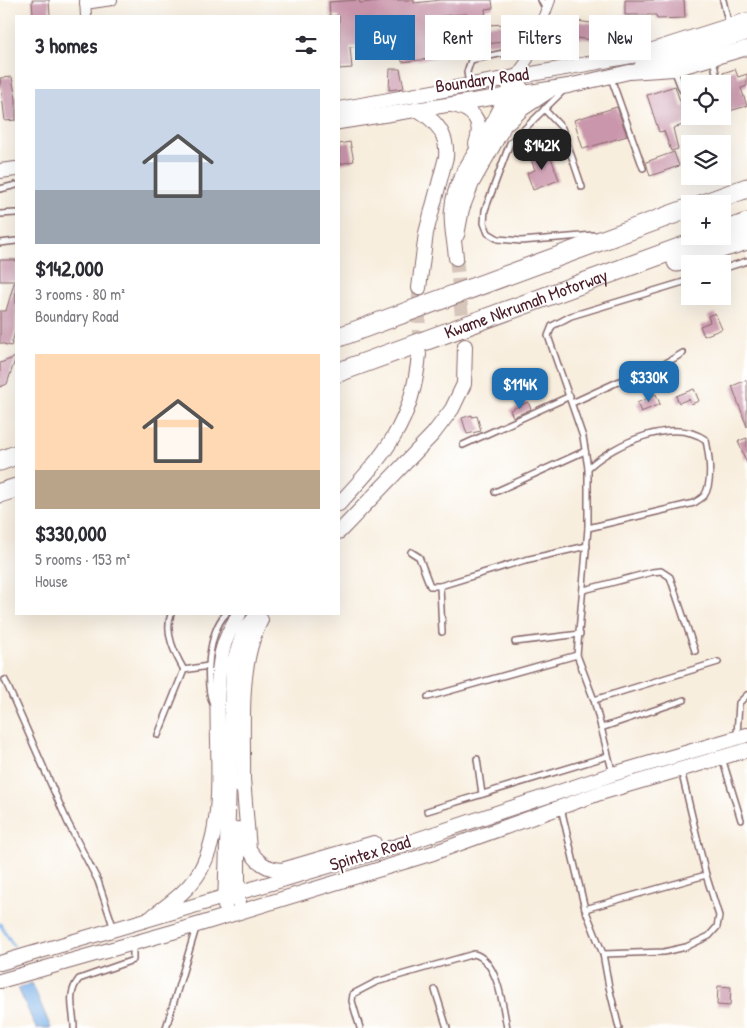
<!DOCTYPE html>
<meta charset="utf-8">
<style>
body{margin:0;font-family:"Patrick Hand",sans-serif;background:#f7f7f7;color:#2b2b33;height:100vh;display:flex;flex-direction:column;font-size:19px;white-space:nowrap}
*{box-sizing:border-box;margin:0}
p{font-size:16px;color:#7c7c81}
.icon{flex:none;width:28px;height:28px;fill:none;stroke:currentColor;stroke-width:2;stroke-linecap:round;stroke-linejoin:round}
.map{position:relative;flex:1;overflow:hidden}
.drawer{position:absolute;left:15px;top:15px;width:325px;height:600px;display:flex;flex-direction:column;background:#fff;border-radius:0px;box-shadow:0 5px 20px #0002}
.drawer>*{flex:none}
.hud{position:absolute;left:355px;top:15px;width:316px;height:45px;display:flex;gap:10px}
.controls{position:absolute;left:681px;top:75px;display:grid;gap:10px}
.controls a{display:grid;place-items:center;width:50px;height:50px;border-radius:0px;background:#fff;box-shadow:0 5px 20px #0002;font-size:25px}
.price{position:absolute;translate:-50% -42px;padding:0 11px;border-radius:10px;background:#1f6fb2;color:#fff;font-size:16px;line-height:32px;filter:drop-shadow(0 1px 2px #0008)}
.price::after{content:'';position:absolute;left:50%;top:30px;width:15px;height:11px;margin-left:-8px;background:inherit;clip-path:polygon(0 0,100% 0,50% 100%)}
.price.selected{background:#222;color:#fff}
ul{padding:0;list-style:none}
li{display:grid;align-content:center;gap:10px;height:265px;padding:0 20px}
li span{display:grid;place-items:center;height:155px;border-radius:0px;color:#555}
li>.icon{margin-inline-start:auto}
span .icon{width:90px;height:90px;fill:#fffc;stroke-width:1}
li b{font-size:21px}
h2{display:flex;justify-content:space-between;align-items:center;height:60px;padding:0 20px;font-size:21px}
.pill{padding:0 18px;border-radius:0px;background:#fff;box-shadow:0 5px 20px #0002;font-size:18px;line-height:45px}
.pill.selected{background:#1f6fb2;color:#fff}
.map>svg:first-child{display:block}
.water{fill:#78afe7;stroke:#616789}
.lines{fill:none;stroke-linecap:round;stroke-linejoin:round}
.stream{stroke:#78afe7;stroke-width:3}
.building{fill:#ca96ab;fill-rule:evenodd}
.secondary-tunnel{stroke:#d5c5ba;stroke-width:14;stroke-dasharray:14 7;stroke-linecap:butt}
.lane-casing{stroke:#87676a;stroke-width:8}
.street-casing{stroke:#87676a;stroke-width:12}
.secondary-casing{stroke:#87676a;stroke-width:16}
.highway-casing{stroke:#87676a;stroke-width:21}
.lane{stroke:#fff;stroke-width:5}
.street{stroke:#fff;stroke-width:10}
.secondary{stroke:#fff;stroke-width:14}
.highway{stroke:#fff;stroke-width:19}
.labels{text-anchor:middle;stroke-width:4.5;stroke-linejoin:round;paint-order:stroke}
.street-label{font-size:18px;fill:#4a1f2b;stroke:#fff}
</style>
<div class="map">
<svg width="747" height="1028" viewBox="0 0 747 1028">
<rect width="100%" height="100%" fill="#fff"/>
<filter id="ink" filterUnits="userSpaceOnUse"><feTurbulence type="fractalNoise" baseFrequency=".02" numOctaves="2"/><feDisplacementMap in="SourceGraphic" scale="10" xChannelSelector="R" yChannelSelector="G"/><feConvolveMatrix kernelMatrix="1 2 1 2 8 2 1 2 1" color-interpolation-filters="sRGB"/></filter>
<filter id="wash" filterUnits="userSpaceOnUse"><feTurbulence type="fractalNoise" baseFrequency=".0096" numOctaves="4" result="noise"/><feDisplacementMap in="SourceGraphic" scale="20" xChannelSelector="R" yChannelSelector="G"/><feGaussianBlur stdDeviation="1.12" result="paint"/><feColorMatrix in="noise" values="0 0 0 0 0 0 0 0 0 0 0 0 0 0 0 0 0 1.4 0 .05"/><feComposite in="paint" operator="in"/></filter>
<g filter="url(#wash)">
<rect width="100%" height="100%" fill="#f8eede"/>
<polygon class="water" points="32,983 51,1028 36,1028 18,988"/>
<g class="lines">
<polyline class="stream" points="0,924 13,945"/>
</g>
<g id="blocks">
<g class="building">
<polygon points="32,0 49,0 50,16 33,16"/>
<path d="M 359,0 L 360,3 L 391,0 L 414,0 L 414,3 L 441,0 L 492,0 L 493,8 L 485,9 L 487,25 L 509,24 L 511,41 L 438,50 L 439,58 L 402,62 L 399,27 L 363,30 L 364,46 L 350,47 L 352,68 L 339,69 L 339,16 L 330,16 L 329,2 ZM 467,14 L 469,29 L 442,33 L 440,16 Z"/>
<polygon points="625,0 684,0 685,18 657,19 656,15 625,15"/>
<polygon points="561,19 621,27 619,43 559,36"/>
<polygon points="390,69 400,69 404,88 389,90"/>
<polygon points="735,69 738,77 747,74 747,86 741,88 747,106 722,113 722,95 729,93 723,73"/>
<polygon points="12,77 16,99 16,120 5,121 0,78"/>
<polygon points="675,86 682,107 690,105 690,116 705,116 706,118 673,128 678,149 671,151 664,131 659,132 647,95"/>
<polygon points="617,107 627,136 583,149 574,120"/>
<polygon points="350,142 354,161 339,164 339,144"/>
<polygon points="549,152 559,180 533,190 527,173 535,170 530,157"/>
<polygon points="674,152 679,166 650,176 646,162"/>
<rect x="0" y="260" width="16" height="21"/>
<polygon points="14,283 16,283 16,329 11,346 0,343 0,311 6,311"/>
<polygon points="715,313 722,329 704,336 700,326 710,322 708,316"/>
<polygon points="16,357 7,384 0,387 0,363"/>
<polygon points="747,380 747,427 732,386"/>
<polygon points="694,389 699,401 691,404 689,399 679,403 676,396"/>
<polygon points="656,394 660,404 641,412 637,403"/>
<polygon points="528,402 531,409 513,417 510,410"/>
<polygon points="472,415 472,417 477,416 481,431 467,434 462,418"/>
<polygon points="747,438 747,464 738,441"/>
<polygon points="718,986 731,987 730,1006 717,1005"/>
</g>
</g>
</g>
<g filter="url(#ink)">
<use href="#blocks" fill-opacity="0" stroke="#87676a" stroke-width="1"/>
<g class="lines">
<g class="secondary-tunnel">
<polyline points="456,258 465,346"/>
<polyline points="419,288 419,352"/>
</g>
<g class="lane-casing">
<g id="lane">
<polyline points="541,0 546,10"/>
<polyline points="723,0 729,26"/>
<polyline points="713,59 717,78 714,84"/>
<polyline points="674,69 682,90 690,92"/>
<polyline points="611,78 643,168"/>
<polyline points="469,84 467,72 471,60 513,51"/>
<polyline points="564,90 510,143 485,210 484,223 488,233 498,239 521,241 594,235"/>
<polyline points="544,109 562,128 582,187"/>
<polyline points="0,189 16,185"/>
<polyline points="0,214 16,213"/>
<polyline points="0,243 16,241"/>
<polyline points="722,269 747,261"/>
<polyline points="572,403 648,368 666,363 683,353"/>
<polyline points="463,445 570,396"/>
<path d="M 588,468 C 614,444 673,416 706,440 C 709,455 713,483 704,496 C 702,498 697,501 694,503 L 588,528"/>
<polyline points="495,492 585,451"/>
<polyline points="411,552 419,557 430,586 440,586 525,560 587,546"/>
<polyline points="440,586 442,632"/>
<polyline points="584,590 652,572 661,571 670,577 695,651"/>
<path d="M 171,614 C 164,633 175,654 184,670"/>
<polyline points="515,642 580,634"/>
<polyline points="5,680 68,823 98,881 114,929"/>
<polyline points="428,697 577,655"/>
<polyline points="594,700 718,662"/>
<path d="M 214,706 C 203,685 209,630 226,614"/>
<polyline points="601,728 684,700"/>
<polyline points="158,735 184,670 208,666"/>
<polyline points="737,735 739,703 747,695"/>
<polyline points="722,758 741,820"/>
<polyline points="477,759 482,794"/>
<polyline points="613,774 594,700 577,655 588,528 588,468 583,437 548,336 552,326 571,316 690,280"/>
<polyline points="561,808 585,909 603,954 609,987 619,1028"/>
<polyline points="427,811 608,756"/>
<polyline points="585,909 706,875"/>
<polyline points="603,954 664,952 686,947 709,936 717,927 719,916 706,875 681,770"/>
<polyline points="435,990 447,1028"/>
<path d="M 74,1028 C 74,1010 66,995 79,979 L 133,960 L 133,945"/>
<polyline points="166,1028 196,928"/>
<path d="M 360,1028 L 352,1001 L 353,994 L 376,982 L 474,954 C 498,960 503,1007 507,1028"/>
</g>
</g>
<g class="street-casing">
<g id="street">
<polyline points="85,0 86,16"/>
<polyline points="85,4 112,0"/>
<polyline points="515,77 528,59 550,0"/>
</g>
</g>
<g class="secondary-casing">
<g id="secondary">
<polyline points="641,67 747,33"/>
<path d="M 452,105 C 474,109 484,122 476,144"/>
<polyline points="339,109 637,55 747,20"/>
<path d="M 417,109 C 436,121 448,134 446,157 L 426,233 L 419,288"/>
<polyline points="339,122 568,86 629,72 674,69 747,48"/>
<polyline points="509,122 522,109 549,91"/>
<polyline points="0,171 16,169"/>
<polyline points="457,235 462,209 472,183 502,130 521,88"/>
<path d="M 456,258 C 455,242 450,225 452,209 C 454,182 470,162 483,140 C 493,124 502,106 510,89"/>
<path d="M 339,504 C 384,455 413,424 419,354"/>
<polyline points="339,532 433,434 452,409 464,384 465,346"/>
<path d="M 243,779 L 249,849 C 257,862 266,869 282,870 L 374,843"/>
<path d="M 241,787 L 243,779 C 244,729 237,665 261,620"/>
<polyline points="238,829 238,902"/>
<polyline points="225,906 233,664 244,631 258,614"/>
<path d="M 153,916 C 170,903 189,890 200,871 C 234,810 208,720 222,652 C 225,638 232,626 239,614"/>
<polyline points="0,963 407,843 613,774 747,735"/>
<polyline points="0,981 197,925 433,853 600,793 747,750"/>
</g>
</g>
<g class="highway-casing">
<g id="highway">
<polyline points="703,204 747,188"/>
<polyline points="722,232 747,223"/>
<polyline points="677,262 747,240"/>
<polyline points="339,337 690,208"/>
<path id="s1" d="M 339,372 L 712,236"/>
<polyline points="0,461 16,455"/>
<polyline points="0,493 16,488"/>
</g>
</g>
<use href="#lane" class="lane"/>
<use href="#street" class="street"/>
<use href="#secondary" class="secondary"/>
<use href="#highway" class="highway"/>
</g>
</g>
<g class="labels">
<g class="street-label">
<text transform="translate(482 80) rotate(-8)" y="6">Boundary Road</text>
<text dy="6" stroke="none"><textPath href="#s1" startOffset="199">Kwame Nkrumah Motorway</textPath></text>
<text transform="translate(370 853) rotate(-17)" y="6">Spintex Road</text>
</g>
</g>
</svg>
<div class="controls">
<a><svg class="icon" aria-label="locate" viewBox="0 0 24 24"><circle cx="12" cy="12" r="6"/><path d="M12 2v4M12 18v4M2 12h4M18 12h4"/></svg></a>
<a><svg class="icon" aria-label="layers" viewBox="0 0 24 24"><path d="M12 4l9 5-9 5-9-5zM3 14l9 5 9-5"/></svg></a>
<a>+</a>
<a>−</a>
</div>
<b class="price selected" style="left:542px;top:171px">$142K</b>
<b class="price" style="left:649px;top:403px">$330K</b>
<b class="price" style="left:520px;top:410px">$114K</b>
<div class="hud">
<a class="pill selected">Buy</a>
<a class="pill">Rent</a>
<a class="pill">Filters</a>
<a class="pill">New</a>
</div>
<section class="drawer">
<h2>3 homes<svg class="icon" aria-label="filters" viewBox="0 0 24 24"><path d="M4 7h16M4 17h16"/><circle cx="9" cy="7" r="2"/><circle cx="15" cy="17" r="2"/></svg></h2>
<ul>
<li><span style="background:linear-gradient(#c9d6e8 65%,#9aa5b1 0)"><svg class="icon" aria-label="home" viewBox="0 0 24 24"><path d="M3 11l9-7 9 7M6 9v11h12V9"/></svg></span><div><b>$142,000</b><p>3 rooms · 80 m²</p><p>Boundary Road</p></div></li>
<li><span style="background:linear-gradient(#ffd9b3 75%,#b9a48a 0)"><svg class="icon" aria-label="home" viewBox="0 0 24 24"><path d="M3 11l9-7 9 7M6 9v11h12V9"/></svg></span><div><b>$330,000</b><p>5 rooms · 153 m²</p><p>House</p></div></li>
</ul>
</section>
</div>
